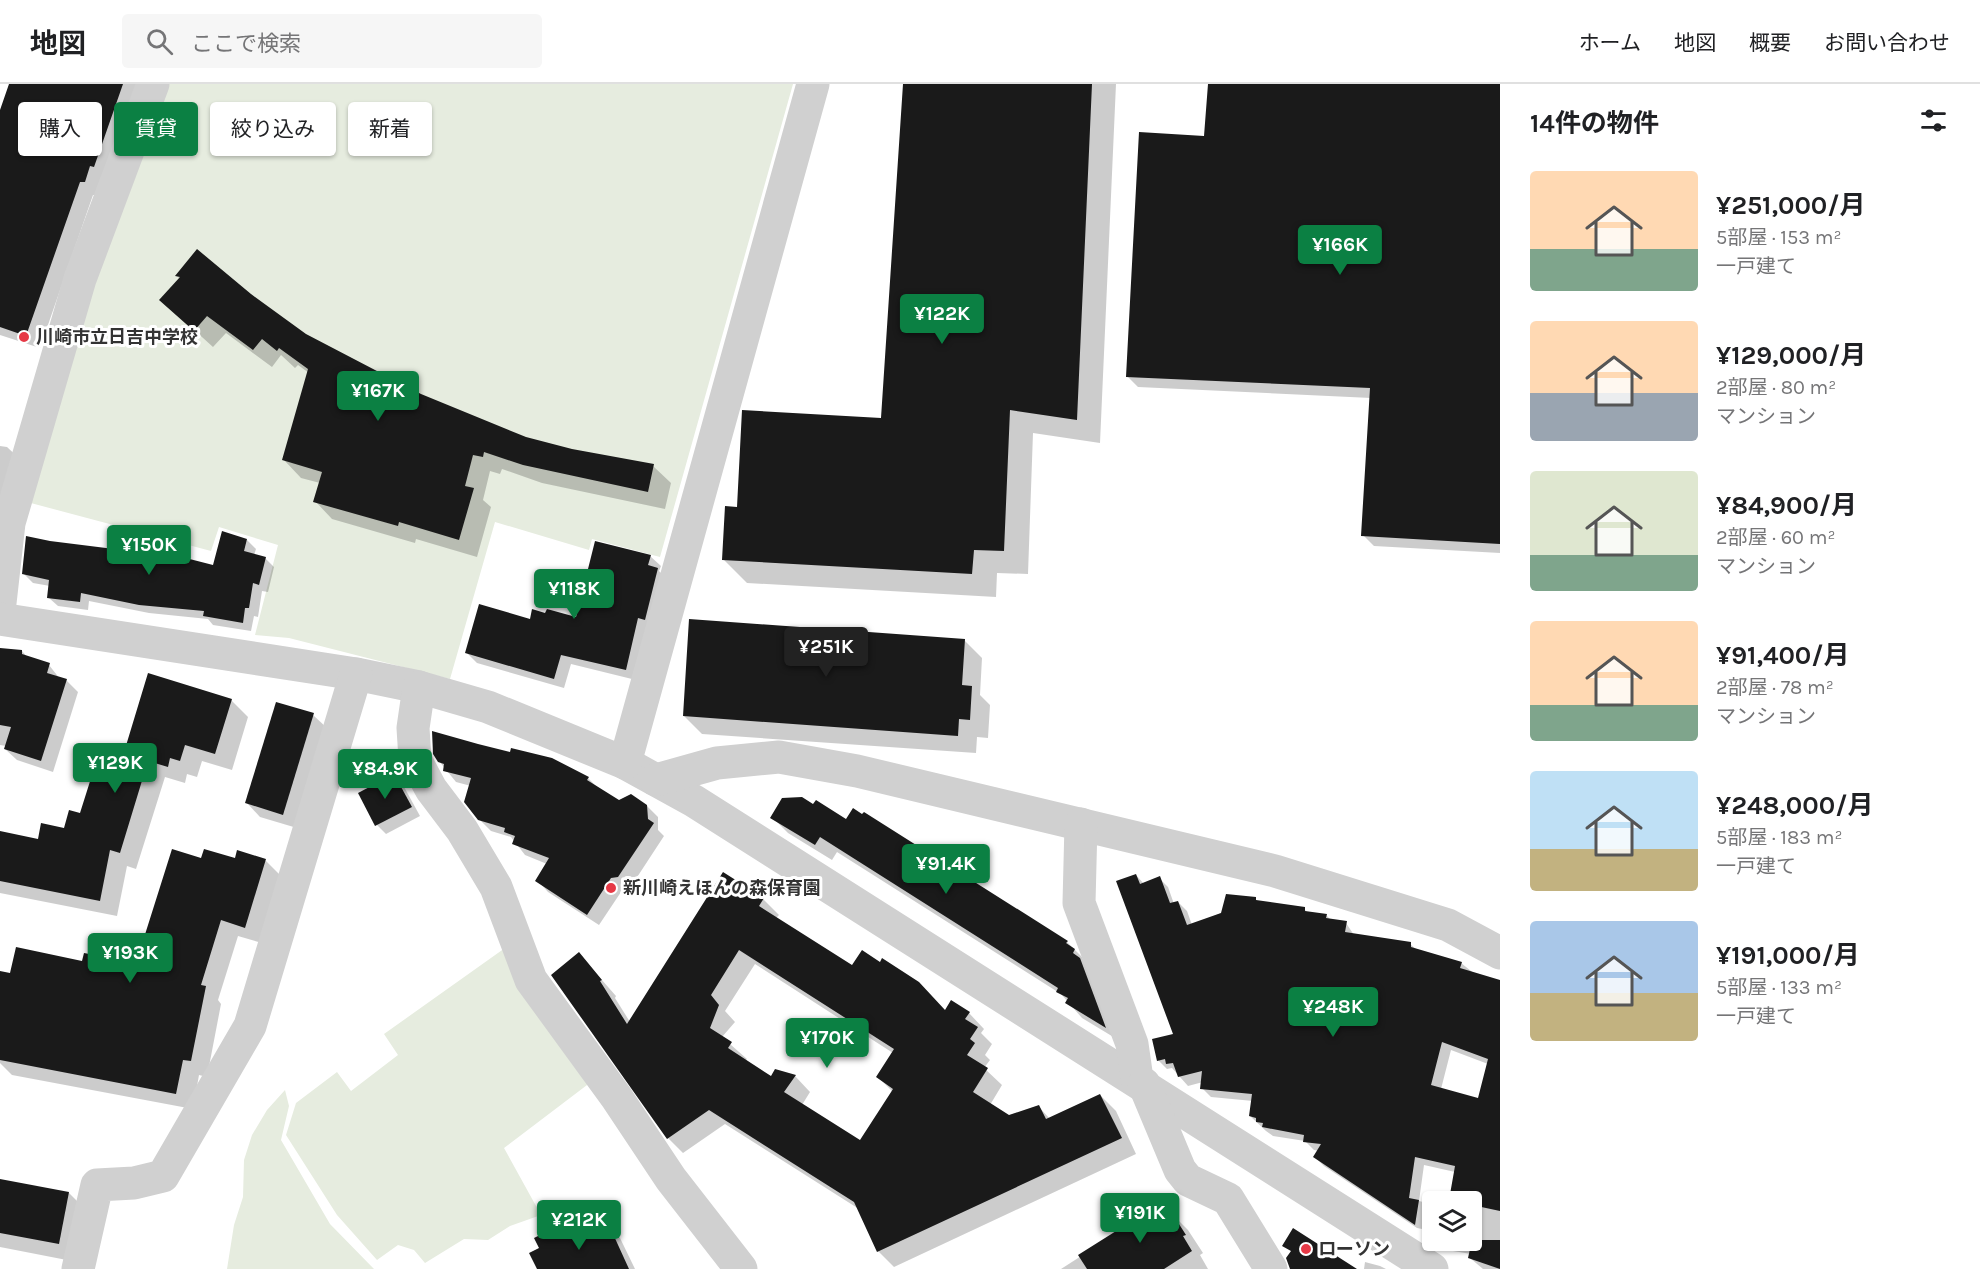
<!DOCTYPE html>
<html lang="ja">
<meta charset="utf-8">
<style>
body{margin:0;font-family:Karla,"Noto Sans JP",sans-serif;background:#f6f6f6;color:#202124;height:100vh;display:flex;flex-direction:column;font-size:22px;white-space:nowrap}
*{box-sizing:border-box;margin:0}
p{font-size:20px;color:#757577}
.icon{flex:none;width:33px;height:33px;fill:none;stroke:currentColor;stroke-width:2;stroke-linecap:round;stroke-linejoin:round}
.map{position:relative;flex:1;overflow:hidden}
.panel{display:flex;flex-direction:column;background:#fff;width:480px}
.panel>*{flex:none}
.banner{position:absolute;left:18px;top:18px;width:570px;height:54px;display:flex;gap:12px}
.tools{position:absolute;left:1422px;top:1107px;display:grid;gap:12px}
.tools a{display:grid;place-items:center;width:60px;height:60px;border-radius:6px;background:#fff;box-shadow:0 2px 4px #0004;font-size:30px}
.price{position:absolute;translate:-50% -51px;padding:0 14px;border-radius:6px;background:#0b8043;color:#fff;font-size:20px;line-height:39px;filter:drop-shadow(0 2px 3px #0008)}
.price::after{content:'';position:absolute;left:50%;top:36px;width:18px;height:14px;margin-left:-9px;background:inherit;clip-path:polygon(0 0,100% 0,50% 100%)}
.price.current{background:#222;color:#fff}
ul{padding:0;list-style:none}
li{display:flex;align-items:center;gap:18px;height:150px;padding:0 30px}
li span{display:grid;place-items:center;flex:none;width:168px;height:120px;border-radius:6px;color:#555}
li>.icon{margin-inline-start:auto}
span .icon{width:72px;height:72px;fill:#fffc;stroke-width:1}
li b{font-size:26px}
h2{display:flex;justify-content:space-between;align-items:center;height:72px;padding:0 30px;font-size:26px}
.tag{padding:0 21px;border-radius:6px;background:#fff;box-shadow:0 2px 4px #0004;font-size:21px;line-height:54px}
.tag.current{background:#0b8043;color:#fff}
header{display:flex;align-items:center;gap:36px;box-sizing:border-box;height:84px;padding:0 30px;background:#fff;border-bottom:2px solid #e0e0e0}
header strong{font-size:28px}
nav{display:flex;gap:33px;margin-inline-start:auto;font-size:21px}
.search{width:420px;height:54px;background:#f6f6f6;display:flex;align-items:center;gap:15px;box-sizing:border-box;padding:0 21px;border-radius:6px;color:#757577;font-size:22px}
main{display:flex;flex:1;min-height:0}
.map>svg:first-child{display:block}
.green{fill:#e6ecdf}
.shadow{fill:#0003;fill-rule:evenodd}
.building{fill:#1a1a1a;fill-rule:evenodd}
.lines{fill:none;stroke-linecap:round;stroke-linejoin:round}
.minor{stroke:#d0d0d0;stroke-width:33}
.poi-dot{fill:#e63946;stroke:#fff;stroke-width:2}
.labels{text-anchor:middle;stroke-width:6;stroke-linejoin:round;paint-order:stroke}
.poi-label{font-size:18px;font-weight:bold;fill:#333;stroke:#fff;text-anchor:start}
</style>
<header>
<strong>地図</strong>
<div class="search"><svg class="icon" aria-label="search" viewBox="0 0 24 24"><circle cx="10" cy="10" r="6"/><path d="M15 15l6 6"/></svg>ここで検索</div>
<nav><a>ホーム</a><a>地図</a><a>概要</a><a>お問い合わせ</a></nav>
</header>
<main>
<div class="map">
<svg width="1500" height="1185" viewBox="0 0 1500 1185">
<rect width="100%" height="100%" fill="#fff"/>
<g class="green">
<polygon points="163,0 793,0 660,473 592,455 589,466 495,438 450,595 289,554 255,551 278,461 219,443 211,467 27,418 74,248"/>
<polygon points="505,864 591,998 504,1064 541,1131 510,1142 488,1156 464,1155 425,1179 414,1166 398,1161 377,1176 337,1131 286,1051 296,1019 337,988 351,1007 398,971 384,950"/>
<polygon points="285,1006 289,1022 281,1056 330,1140 374,1185 227,1185 234,1141 243,1113 244,1076 252,1051 267,1026"/>
</g>
<g class="shadow">
<polygon points="11,0 141,0 98,111 93,111 40,264 0,251 0,31"/>
<polygon points="904,0 1116,0 1100,359 1033,349 1028,490 997,489 996,513 747,499 723,475 882,335"/>
<polygon points="1209,0 1500,0 1500,469 1374,462 1363,451 1371,314 1138,303 1127,292 1206,54"/>
<polygon points="177,192 250,211 305,252 421,312 526,354 572,367 653,382 671,399 665,425 542,399 502,385 500,390 490,387 483,416 491,423 477,473 416,455 415,459 332,435 315,417 320,399 301,394 284,376 309,289 298,281 295,284 281,271 272,283 226,249 213,263 161,216 180,195"/>
<polygon points="0,362 7,363 22,377 0,453"/>
<polygon points="247,456 256,465 254,471 265,474 274,483 268,508 262,507 258,533 254,532 251,547 213,541 208,535 149,529 89,517 88,526 58,522 49,514 50,502 33,499 24,490 50,459 214,483"/>
<polygon points="650,472 661,482 659,487 668,496 636,596 571,580 564,604 477,579 467,569 531,537 578,535"/>
<polygon points="964,556 982,574 980,611 990,621 988,654 977,653 976,669 702,650 684,632"/>
<polygon points="0,565 22,567 28,574 49,581 60,595 66,596 78,608 53,688 17,676 5,665 6,662 0,661"/>
<polygon points="231,616 248,633 232,686 202,677 197,693 187,690 185,699 165,693 136,785 127,782 117,832 0,809 0,749 39,756 65,746 116,700"/>
<polygon points="313,631 327,644 297,744 260,733 247,719"/>
<polygon points="439,677 588,694 599,705 619,718 647,722 658,733 658,746 664,752 630,804 623,805 599,841 548,808 537,796 547,780 525,771 511,753 491,747 479,735 471,702 456,698"/>
<polygon points="394,692 403,701 420,732 386,750 377,741"/>
<polygon points="772,733 846,737 1067,858 1082,873 1120,957 1082,934 1061,910 837,768 832,776 788,749"/>
<polygon points="238,768 266,777 282,793 262,859 238,852 218,916 221,920 207,993 199,991 193,1025 12,991 0,979 0,888 12,891 83,878 137,881 202,775 236,776"/>
<path d="M 1136,791 L 1144,800 L 1159,794 L 1168,803 L 1174,820 L 1178,818 L 1187,827 L 1192,841 L 1255,815 L 1259,818 L 1304,825 L 1308,829 L 1326,831 L 1332,837 L 1346,839 L 1354,851 L 1410,860 L 1417,866 L 1461,879 L 1500,910 L 1500,1185 L 1483,1185 L 1470,1174 L 1471,1170 L 1447,1166 L 1438,1156 L 1472,1156 L 1472,1118 L 1450,1118 L 1455,1088 L 1424,1081 L 1419,1117 L 1432,1120 L 1432,1147 L 1417,1144 L 1324,1082 L 1315,1073 L 1319,1067 L 1314,1066 L 1305,1057 L 1273,1052 L 1266,1047 L 1250,1032 L 1253,1017 L 1211,1013 L 1202,1004 L 1203,998 L 1188,1002 L 1172,984 L 1167,985 L 1158,976 L 1175,951 ZM 1451,966 L 1488,980 L 1479,1016 L 1441,1005 Z"/>
<path d="M 763,815 L 779,831 L 776,834 L 852,883 L 946,928 L 969,929 L 984,945 L 981,949 L 992,960 L 985,971 L 990,976 L 984,984 L 1002,1001 L 990,1021 L 1009,1033 L 1039,1023 L 1050,1035 L 1100,1011 L 1116,1027 L 1136,1070 L 894,1183 L 878,1167 L 859,1125 L 725,1040 L 683,1069 L 668,1054 L 579,870 L 616,912 L 615,914 L 630,938 ZM 755,880 L 893,969 L 878,993 L 893,1008 L 860,1058 L 802,1021 L 810,1008 L 795,992 L 771,994 L 745,977 L 747,975 L 722,953 L 735,938 L 725,927 Z"/>
<polygon points="0,1096 69,1109 87,1127 77,1178 0,1163"/>
<polygon points="1159,1122 1167,1130 1170,1128 1188,1146 1203,1169 1200,1171 1208,1185 1061,1185"/>
<polygon points="607,1141 620,1154 635,1185 539,1185 541,1165 556,1145 566,1154 572,1151 577,1156"/>
<polygon points="1365,1178 1380,1182 1386,1185 1364,1185"/>
</g>
<g class="building">
<polygon points="9,0 123,0 94,83 90,82 85,98 80,98 26,252 0,243 0,26"/>
<polygon points="903,0 1092,0 1077,336 1010,326 1004,467 974,466 972,490 722,476 725,422 737,423 742,326 881,334"/>
<polygon points="1208,0 1500,0 1500,460 1361,452 1370,304 1126,293 1139,48 1204,52"/>
<polygon points="197,165 251,210 306,250 421,310 526,353 572,365 654,380 648,408 523,381 484,368 483,373 473,371 465,402 474,404 459,456 399,438 398,442 313,418 322,388 282,376 308,285 279,264 277,267 262,255 253,266 207,232 194,247 159,216 180,193 175,192"/>
<polygon points="222,447 247,455 244,467 266,473 259,501 253,499 249,524 245,524 243,539 203,532 204,527 139,521 81,509 80,518 47,514 49,496 22,490 26,452 50,457 122,466 123,459 135,461 213,481"/>
<polygon points="595,457 651,471 648,481 658,484 645,536 638,534 626,586 561,571 554,595 465,569 479,520 530,535 532,525 545,529 547,525 576,533"/>
<polygon points="689,535 965,555 962,601 972,602 970,636 959,635 958,652 683,632"/>
<polygon points="0,564 22,566 22,570 50,579 47,589 67,595 41,677 4,665 11,643 0,641"/>
<polygon points="148,589 232,615 215,670 185,661 180,677 170,674 168,683 148,677 120,769 110,766 100,817 0,797 0,747 38,755 41,739 64,744 69,726 80,729 92,691 115,698"/>
<polygon points="276,618 314,629 283,731 245,719"/>
<polygon points="432,647 478,660 510,668 511,664 552,674 589,693 587,696 619,716 631,710 647,721 648,735 654,739 618,793 611,794 587,831 535,797 549,774 512,760 515,752 504,748 505,744 478,736 464,718 471,694 443,687 444,680 438,678 433,670"/>
<polygon points="394,690 412,723 375,742 358,709"/>
<polygon points="802,713 813,720 816,716 846,735 853,724 862,730 864,728 1068,857 1066,859 1075,865 1073,869 1080,874 1106,944 1065,919 1068,914 1056,908 1058,904 820,753 815,761 770,734 782,714"/>
<polygon points="172,765 201,774 204,765 235,774 237,766 266,775 245,844 221,836 201,901 206,902 191,977 183,976 176,1010 0,976 0,887 10,889 16,863 82,877 84,869 136,879"/>
<path d="M 723,788 L 764,814 L 759,822 L 852,881 L 862,866 L 880,878 L 882,874 L 919,898 L 945,926 L 951,916 L 970,928 L 965,935 L 978,943 L 970,955 L 975,959 L 967,971 L 988,984 L 973,1008 L 1009,1031 L 1039,1021 L 1046,1035 L 1100,1010 L 1122,1054 L 877,1168 L 854,1118 L 709,1026 L 667,1055 L 551,891 L 579,868 L 602,896 L 600,897 L 627,940 ZM 739,866 L 894,965 L 876,993 L 893,1005 L 860,1056 L 784,1008 L 796,991 L 775,985 L 771,992 L 728,964 L 732,958 L 710,944 L 719,921 L 711,911 Z"/>
<path d="M 1136,790 L 1140,800 L 1160,792 L 1170,819 L 1178,817 L 1187,841 L 1221,829 L 1226,810 L 1256,813 L 1256,816 L 1305,823 L 1305,827 L 1327,830 L 1326,834 L 1347,837 L 1345,848 L 1411,858 L 1411,863 L 1462,878 L 1460,884 L 1500,896 L 1500,1127 L 1472,1121 L 1472,1118 L 1449,1116 L 1455,1082 L 1415,1073 L 1409,1114 L 1419,1116 L 1415,1141 L 1313,1073 L 1321,1060 L 1303,1058 L 1304,1051 L 1262,1043 L 1263,1039 L 1256,1038 L 1256,1034 L 1249,1032 L 1252,1010 L 1200,1005 L 1202,987 L 1178,993 L 1173,979 L 1166,980 L 1165,975 L 1157,977 L 1152,955 L 1173,950 L 1116,797 ZM 1442,958 L 1488,975 L 1478,1014 L 1431,1001 Z"/>
<polygon points="0,1095 69,1108 59,1160 0,1149"/>
<polygon points="1159,1120 1165,1129 1170,1126 1186,1151 1183,1152 1192,1167 1164,1185 1087,1185 1078,1171"/>
<polygon points="608,1139 629,1185 537,1185 529,1169 539,1164 534,1154 556,1143 562,1154 572,1149 575,1155"/>
<polygon points="1293,1144 1357,1185 1290,1185 1286,1174 1291,1167 1282,1162"/>
<polygon points="1472,1156 1500,1156 1500,1185 1468,1174"/>
</g>
<g class="lines">
<g class="minor">
<polyline points="0,519 9,439 80,195 153,0"/>
<polyline points="0,535 356,590 419,603 488,623 625,679 694,717 1432,1185"/>
<polyline points="419,603 413,644 415,675 431,705 462,746 496,803 531,896 617,1014 671,1095 741,1185"/>
<polyline points="625,679 813,0"/>
<polyline points="656,696 717,679 779,673 857,687 1275,787 1448,841 1500,869"/>
<polyline points="1081,740 1079,819 1132,960 1137,995"/>
<polyline points="1144,1000 1180,1086 1188,1096 1228,1115 1271,1185"/>
<polyline points="78,1185 97,1101 134,1099 163,1092 250,942 356,590"/>
</g>
</g>
<g class="poi-dot">
<circle cx="24" cy="253" r="6"/>
<circle cx="611" cy="804" r="6"/>
<circle cx="1306" cy="1165" r="6"/>
</g>
<g class="labels">
<g class="poi-label">
<text x="36" y="259">川崎市立日吉中学校</text>
<text x="623" y="810">新川崎えほんの森保育園</text>
<text x="1318" y="1171">ローソン</text>
</g>
</g>
</svg>
<div class="tools">
<a><svg class="icon" aria-label="layers" viewBox="0 0 24 24"><path d="M12 4l9 5-9 5-9-5zM3 14l9 5 9-5"/></svg></a>
</div>
<b class="price" style="left:1340px;top:192px">¥166K</b>
<b class="price" style="left:942px;top:261px">¥122K</b>
<b class="price" style="left:378px;top:338px">¥167K</b>
<b class="price" style="left:149px;top:492px">¥150K</b>
<b class="price" style="left:574px;top:536px">¥118K</b>
<b class="price current" style="left:826px;top:594px">¥251K</b>
<b class="price" style="left:115px;top:710px">¥129K</b>
<b class="price" style="left:385px;top:716px">¥84.9K</b>
<b class="price" style="left:946px;top:811px">¥91.4K</b>
<b class="price" style="left:130px;top:900px">¥193K</b>
<b class="price" style="left:1333px;top:954px">¥248K</b>
<b class="price" style="left:827px;top:985px">¥170K</b>
<b class="price" style="left:1140px;top:1160px">¥191K</b>
<b class="price" style="left:579px;top:1167px">¥212K</b>
<div class="banner">
<a class="tag">購入</a>
<a class="tag current">賃貸</a>
<a class="tag">絞り込み</a>
<a class="tag">新着</a>
</div>
</div>
<section class="panel">
<h2>14件の物件<svg class="icon" aria-label="filters" viewBox="0 0 24 24"><path d="M4 7h16M4 17h16"/><circle cx="9" cy="7" r="2"/><circle cx="15" cy="17" r="2"/></svg></h2>
<ul>
<li><span style="background:linear-gradient(#ffd9b3 65%,#7fa58c 0)"><svg class="icon" aria-label="home" viewBox="0 0 24 24"><path d="M3 11l9-7 9 7M6 9v11h12V9"/></svg></span><div><b>¥251,000/月</b><p>5部屋 · 153 m²</p><p>一戸建て</p></div></li>
<li><span style="background:linear-gradient(#ffd9b3 60%,#9aa5b1 0)"><svg class="icon" aria-label="home" viewBox="0 0 24 24"><path d="M3 11l9-7 9 7M6 9v11h12V9"/></svg></span><div><b>¥129,000/月</b><p>2部屋 · 80 m²</p><p>マンション</p></div></li>
<li><span style="background:linear-gradient(#dfe7d0 70%,#7fa58c 0)"><svg class="icon" aria-label="home" viewBox="0 0 24 24"><path d="M3 11l9-7 9 7M6 9v11h12V9"/></svg></span><div><b>¥84,900/月</b><p>2部屋 · 60 m²</p><p>マンション</p></div></li>
<li><span style="background:linear-gradient(#ffd9b3 70%,#7fa58c 0)"><svg class="icon" aria-label="home" viewBox="0 0 24 24"><path d="M3 11l9-7 9 7M6 9v11h12V9"/></svg></span><div><b>¥91,400/月</b><p>2部屋 · 78 m²</p><p>マンション</p></div></li>
<li><span style="background:linear-gradient(#bfe0f5 65%,#c2b280 0)"><svg class="icon" aria-label="home" viewBox="0 0 24 24"><path d="M3 11l9-7 9 7M6 9v11h12V9"/></svg></span><div><b>¥248,000/月</b><p>5部屋 · 183 m²</p><p>一戸建て</p></div></li>
<li><span style="background:linear-gradient(#a9c7e8 60%,#c2b280 0)"><svg class="icon" aria-label="home" viewBox="0 0 24 24"><path d="M3 11l9-7 9 7M6 9v11h12V9"/></svg></span><div><b>¥191,000/月</b><p>5部屋 · 133 m²</p><p>一戸建て</p></div></li>
</ul>
</section>
</main>
